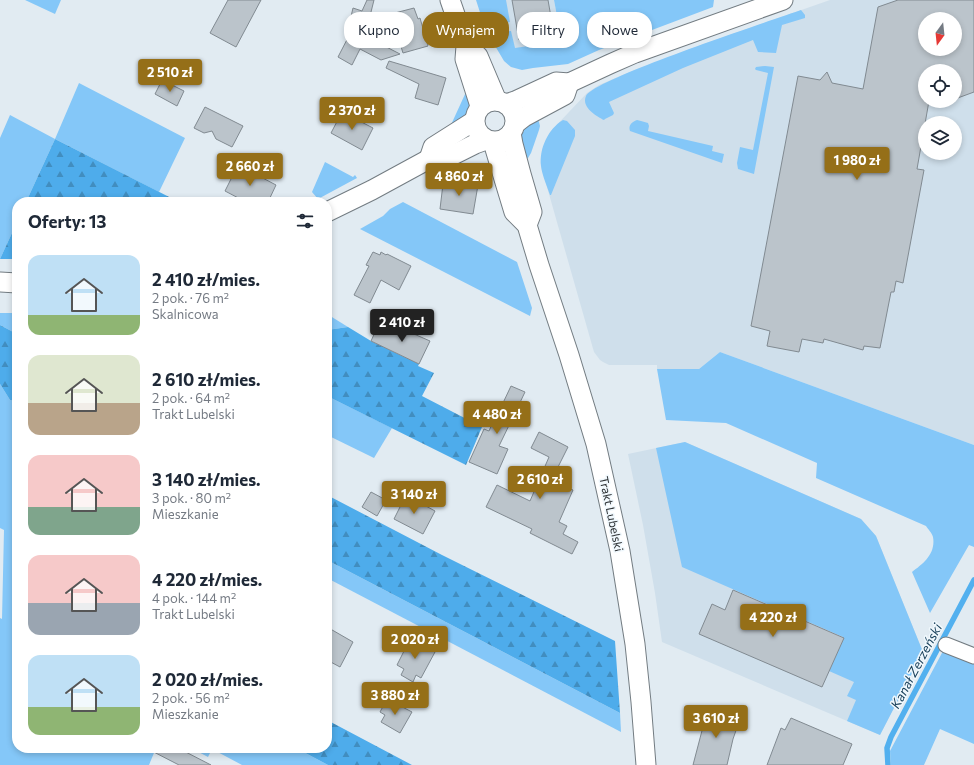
<!DOCTYPE html>
<html lang="pl">
<meta charset="utf-8">
<style>
body{margin:0;font-family:Commissioner,sans-serif;background:#f6f6f7;color:#1f2937;height:100vh;display:flex;flex-direction:column;font-size:15px;white-space:nowrap}
*{box-sizing:border-box;margin:0}
p{font-size:13px;color:#747a83}
.icon{flex:none;width:22px;height:22px;fill:none;stroke:currentColor;stroke-width:2;stroke-linecap:round;stroke-linejoin:round}
.map{position:relative;flex:1;overflow:hidden}
.panel{position:absolute;left:12px;top:197px;width:320px;height:556px;display:flex;flex-direction:column;background:#fff;border-radius:16px;box-shadow:0 2px 6px #0003}
.panel>*{flex:none}
.guide{position:absolute;left:344px;top:12px;width:380px;height:36px;display:flex;gap:8px}
.needle{width:26px;rotate:195deg}
.controls{position:absolute;left:918px;top:12px;display:grid;gap:8px}
.controls a{display:grid;place-items:center;width:44px;height:44px;border-radius:50%;background:#fff;box-shadow:0 2px 6px #0003;font-size:20px}
.price{position:absolute;translate:-50% -34px;padding:0 9px;border-radius:4px;background:#956f18;color:#fff;font-size:13px;line-height:26px;filter:drop-shadow(0 1px 2px #0008)}
.price::after{content:'';position:absolute;left:50%;top:24px;width:12px;height:9px;margin-left:-6px;background:inherit;clip-path:polygon(0 0,100% 0,50% 100%)}
.price.active{background:#222;color:#fff}
ul{padding:0;list-style:none}
li{display:flex;align-items:center;gap:12px;height:100px;padding:0 16px}
li span{display:grid;place-items:center;flex:none;width:112px;height:80px;border-radius:12px;color:#555}
li>.icon{margin-inline-start:auto}
span .icon{width:48px;height:48px;fill:#fffc;stroke-width:1}
li b{font-size:17px}
h2{display:flex;justify-content:space-between;align-items:center;height:48px;padding:0 16px;font-size:17px}
.tag{padding:0 14px;border-radius:16px;background:#fff;box-shadow:0 2px 6px #0003;font-size:14px;line-height:36px}
.tag.active{background:#956f18;color:#fff}
.map>svg:first-child{display:block}
.built{fill:#cfdfeb;fill-rule:evenodd}
.green{fill:#84c7f8}
.forest{fill:url(#forest-firs)}
.lines{fill:none;stroke-linecap:round;stroke-linejoin:round}
.stream{stroke:#52b0ef;stroke-width:5.5}
.building{fill:#bbc4cb;stroke:#818a91;fill-rule:evenodd}
.minor-casing{stroke:#737c82;stroke-width:17}
.tertiary-casing{stroke:#737c82;stroke-width:21}
.minor{stroke:#fff;stroke-width:15}
.tertiary{stroke:#fff;stroke-width:19}
.labels{text-anchor:middle;stroke-width:3;stroke-linejoin:round;paint-order:stroke}
.street-label{font-size:12px;fill:#2e3235;stroke:#f0f8fd}
.water-label{font-size:13px;font-style:italic;fill:#1a415b;stroke:#f0f8fd}
</style>
<div class="map">
<svg width="974" height="765" viewBox="0 0 974 765">
<defs>
<pattern id="forest-firs" width="22" height="20" patternUnits="userSpaceOnUse"><rect width="22" height="20" fill="#4eaceb"/><path d="M5 1l3.5 6h-7zM16 11l3.5 6h-7z" fill="#418dbf"/></pattern>
</defs>
<rect width="100%" height="100%" fill="#e1ebf2"/>
<g class="built">
<polygon points="477,0 554,0 559,27 565,46 499,51"/>
<path d="M 830,0 L 974,0 L 974,445 L 720,352 L 699,369 L 657,369 L 657,365 L 609,365 L 603,362 L 600,360 L 594,352 L 541,166 L 542,150 L 550,132 L 587,93 L 599,85 L 625,74 L 701,45 ZM 925,19 L 955,19 L 955,49 L 925,49 ZM 925,71 L 955,71 L 955,101 L 925,101 ZM 925,123 L 955,123 L 955,153 L 925,153 Z"/>
<polygon points="685,442 861,519 876,536 923,652 880,735 662,642 655,593 643,525 628,454"/>
</g>
<g class="green">
<polygon points="25,0 61,0 55,14"/>
<polygon points="476,0 506,0 510,22 489,26 492,33 511,31 515,48 563,41 559,27 554,0 714,0 713,7 599,50 568,64 533,68 522,70 511,67 504,61 491,39 487,28 485,28"/>
<path d="M 801,10 L 805,15 L 805,18 L 782,25 L 776,53 L 758,52 L 753,40 L 683,68 L 609,102 L 614,113 L 613,115 L 605,119 L 604,120 C 596,116 581,107 586,96 C 593,79 773,20 801,10 Z"/>
<polygon points="765,66 774,67 754,174 738,169 737,163 740,147 753,150 768,73 756,70 755,69 756,67"/>
<polygon points="79,83 185,138 159,192 55,139 26,202 17,202 17,222 0,259 0,138 10,115 55,139"/>
<path d="M 466,92 C 467,94 469,98 470,101 C 471,114 459,121 450,127 Z"/>
<polygon points="537,118 539,122 540,126 539,130 531,153 528,158 524,161 520,138 525,128"/>
<path d="M 563,120 L 567,121 L 575,130 L 575,136 L 551,195 L 550,195 C 547,186 542,175 541,166 C 539,149 548,129 563,120 Z"/>
<path d="M 637,120 L 641,121 L 648,123 L 649,126 L 648,131 L 713,146 L 712,151 L 724,154 L 722,163 L 630,131 C 628,125 632,122 637,120 Z"/>
<polygon points="325,162 353,177 355,175 357,178 318,199 312,192"/>
<polygon points="403,202 517,262 532,308 530,316 360,229 383,216 390,209"/>
<polygon points="0,313 17,313 17,334 0,325"/>
<polygon points="327,314 348,327 327,330"/>
<path d="M 720,352 L 974,445 L 974,547 L 969,545 L 930,613 L 912,572 C 923,564 936,554 933,537 C 932,533 928,529 926,526 L 816,478 L 817,463 L 726,423 L 666,420 L 657,369 L 699,369 Z"/>
<polygon points="0,384 10,400 17,402 17,748 156,748 149,765 0,765 0,618 2,619 4,530 0,528"/>
<polygon points="327,396 392,428 374,458 327,435"/>
<polygon points="685,442 861,519 876,536 923,652 880,735 847,721 856,700 847,696 854,682 829,671 843,637 682,567 656,448"/>
<polygon points="327,560 620,713 621,732 327,578"/>
<polygon points="943,651 974,663 974,744 940,729 924,765 891,765 890,751"/>
<polygon points="191,748 296,748 328,765 242,765 212,749 208,757"/>
</g>
<g class="forest">
<polygon points="55,139 179,202 26,202"/>
<polygon points="17,222 17,259 0,259"/>
<polygon points="0,325 17,334 17,402 10,400 0,384"/>
<polygon points="348,327 371,341 419,364 418,366 434,373 422,396 482,427 466,465 327,396 327,330"/>
<polygon points="327,495 442,555 615,641 620,713 327,560"/>
<polygon points="327,720 412,765 328,765 296,748 327,748"/>
</g>
<g class="lines">
<polyline class="stream" points="888,765 887,748 891,737 974,580"/>
</g>
<g class="building">
<polygon points="228,0 261,0 236,47 210,33"/>
<polygon points="367,0 374,0 365,36 400,54 381,60 360,49 352,65 338,57 354,26 349,25 353,8 362,11"/>
<polygon points="512,0 548,0 555,40 536,43 535,38 519,40"/>
<path d="M 898,0 L 974,0 L 974,92 L 955,99 L 955,71 L 925,71 L 925,101 L 929,101 L 917,169 L 924,170 L 903,283 L 896,281 L 894,292 L 891,292 L 880,348 L 864,346 L 863,350 L 824,339 L 823,343 L 802,339 L 799,352 L 767,346 L 770,331 L 751,326 L 798,76 L 820,80 L 827,72 L 832,83 L 863,89 L 878,7 ZM 925,19 L 955,19 L 955,49 L 925,49 Z"/>
<polygon points="414,8 418,19 420,18 428,46 403,53 391,14"/>
<polygon points="389,61 446,78 438,105 415,98 419,84 386,68"/>
<polygon points="162,80 184,91 177,106 155,94"/>
<polygon points="205,107 243,126 232,147 216,139 212,131 204,133 194,128"/>
<polygon points="342,112 373,128 362,150 331,133"/>
<polygon points="238,165 276,185 268,202 246,202 225,191"/>
<polygon points="452,181 478,185 473,214 440,209 443,184 451,185"/>
<polygon points="373,252 380,255 381,252 386,255 387,254 411,266 399,290 381,280 370,303 354,295 369,266 366,265"/>
<polygon points="391,324 430,341 419,364 371,341 377,328 387,332"/>
<polygon points="511,386 525,392 515,413 499,446 508,449 497,474 469,462 484,429 489,431 493,422 494,422"/>
<polygon points="539,432 568,447 551,481 573,490 559,522 567,526 563,534 578,542 572,554 530,533 532,529 486,507 497,485 530,501 549,457 531,448"/>
<polygon points="371,492 386,500 377,516 362,507"/>
<polygon points="406,495 435,511 423,534 394,519"/>
<polygon points="733,590 844,638 822,687 699,634 712,604 725,610"/>
<polygon points="327,627 353,642 340,667 327,660"/>
<polygon points="410,639 435,652 421,678 416,675 413,682 401,675 404,669 397,665"/>
<polygon points="387,699 412,712 400,733 381,722 385,715 380,712"/>
<polygon points="708,708 740,719 733,739 727,765 693,765 704,723 702,722"/>
<polygon points="791,718 852,744 843,765 767,765 781,728 785,730"/>
<polygon points="146,748 178,748 211,765 179,765"/>
</g>
<g class="lines">
<g class="minor-casing">
<polyline id="minor" points="946,645 974,656"/>
</g>
<g class="tertiary-casing">
<g id="tertiary">
<polyline points="450,0 466,46 465,59 480,106"/>
<polyline points="466,46 478,56 497,101"/>
<circle cx="495" cy="121" r="20"/>
<polyline points="506,104 515,101 556,82 569,83 610,64 635,53 783,0"/>
<polyline points="515,124 524,117 565,95 569,83"/>
<polyline points="511,133 513,144 521,174 532,212 527,225"/>
<polyline points="493,142 504,179 514,212 527,225 539,265 569,355 596,444 620,551 635,644 641,702 646,765"/>
<polyline points="429,159 433,147 474,121"/>
<polyline points="327,212 372,190 429,159 441,161 475,144 486,140"/>
<polyline points="0,282 17,283"/>
</g>
</g>
<use href="#minor" class="minor"/>
<use href="#tertiary" class="tertiary"/>
</g>
<g class="labels">
<g class="street-label">
<text transform="translate(611 514) rotate(78)" y="4">Trakt Lubelski</text>
</g>
<g class="water-label">
<text transform="translate(916 666) rotate(-62)" y="5">Kanał Zerzeński</text>
</g>
</g>
</svg>
<div class="controls">
<a><svg class="needle" viewBox="-14 -14 28 28"><path d="M0-13l5 13h-10z" fill="#e53935"/><path d="M0 13l5-13h-10z" fill="#747a83"/></svg></a>
<a><svg class="icon" aria-label="locate" viewBox="0 0 24 24"><circle cx="12" cy="12" r="6"/><path d="M12 2v4M12 18v4M2 12h4M18 12h4"/></svg></a>
<a><svg class="icon" aria-label="layers" viewBox="0 0 24 24"><path d="M12 4l9 5-9 5-9-5zM3 14l9 5 9-5"/></svg></a>
</div>
<b class="price" style="left:170px;top:93px">2 510 zł</b>
<b class="price" style="left:352px;top:131px">2 370 zł</b>
<b class="price" style="left:857px;top:181px">1 980 zł</b>
<b class="price" style="left:250px;top:187px">2 660 zł</b>
<b class="price" style="left:459px;top:197px">4 860 zł</b>
<b class="price active" style="left:402px;top:343px">2 410 zł</b>
<b class="price" style="left:497px;top:435px">4 480 zł</b>
<b class="price" style="left:540px;top:500px">2 610 zł</b>
<b class="price" style="left:414px;top:515px">3 140 zł</b>
<b class="price" style="left:773px;top:638px">4 220 zł</b>
<b class="price" style="left:415px;top:660px">2 020 zł</b>
<b class="price" style="left:395px;top:716px">3 880 zł</b>
<b class="price" style="left:716px;top:739px">3 610 zł</b>
<div class="guide">
<a class="tag">Kupno</a>
<a class="tag active">Wynajem</a>
<a class="tag">Filtry</a>
<a class="tag">Nowe</a>
</div>
<section class="panel">
<h2>Oferty: 13<svg class="icon" aria-label="filters" viewBox="0 0 24 24"><path d="M4 7h16M4 17h16"/><circle cx="9" cy="7" r="2"/><circle cx="15" cy="17" r="2"/></svg></h2>
<ul>
<li><span style="background:linear-gradient(#bfe0f5 75%,#8fb573 0)"><svg class="icon" aria-label="home" viewBox="0 0 24 24"><path d="M3 11l9-7 9 7M6 9v11h12V9"/></svg></span><div><b>2 410 zł/mies.</b><p>2 pok. · 76 m²</p><p>Skalnicowa</p></div></li>
<li><span style="background:linear-gradient(#dfe7d0 60%,#b9a48a 0)"><svg class="icon" aria-label="home" viewBox="0 0 24 24"><path d="M3 11l9-7 9 7M6 9v11h12V9"/></svg></span><div><b>2 610 zł/mies.</b><p>2 pok. · 64 m²</p><p>Trakt Lubelski</p></div></li>
<li><span style="background:linear-gradient(#f6c9c9 65%,#7fa58c 0)"><svg class="icon" aria-label="home" viewBox="0 0 24 24"><path d="M3 11l9-7 9 7M6 9v11h12V9"/></svg></span><div><b>3 140 zł/mies.</b><p>3 pok. · 80 m²</p><p>Mieszkanie</p></div></li>
<li><span style="background:linear-gradient(#f6c9c9 60%,#9aa5b1 0)"><svg class="icon" aria-label="home" viewBox="0 0 24 24"><path d="M3 11l9-7 9 7M6 9v11h12V9"/></svg></span><div><b>4 220 zł/mies.</b><p>4 pok. · 144 m²</p><p>Trakt Lubelski</p></div></li>
<li><span style="background:linear-gradient(#bfe0f5 65%,#8fb573 0)"><svg class="icon" aria-label="home" viewBox="0 0 24 24"><path d="M3 11l9-7 9 7M6 9v11h12V9"/></svg></span><div><b>2 020 zł/mies.</b><p>2 pok. · 56 m²</p><p>Mieszkanie</p></div></li>
</ul>
</section>
</div>
